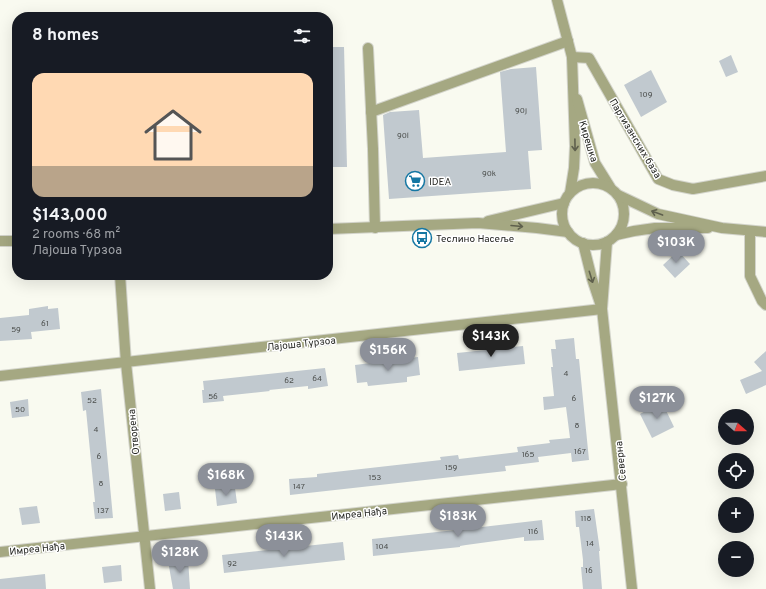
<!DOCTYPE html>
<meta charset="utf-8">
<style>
body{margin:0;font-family:Overpass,sans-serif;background:#20242c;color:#f1f3f6;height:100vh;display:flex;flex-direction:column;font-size:15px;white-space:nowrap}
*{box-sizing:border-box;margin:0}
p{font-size:13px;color:#9ea1a6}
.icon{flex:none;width:22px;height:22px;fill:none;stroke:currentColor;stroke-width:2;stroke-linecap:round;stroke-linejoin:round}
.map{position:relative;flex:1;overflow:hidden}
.drawer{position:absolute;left:12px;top:12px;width:321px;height:268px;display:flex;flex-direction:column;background:#171b24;border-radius:16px;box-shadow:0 4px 16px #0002}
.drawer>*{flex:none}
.needle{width:26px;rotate:111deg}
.fabs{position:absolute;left:718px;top:409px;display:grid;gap:8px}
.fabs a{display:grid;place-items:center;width:36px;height:36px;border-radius:50%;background:#171b24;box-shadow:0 4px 16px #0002;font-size:20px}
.price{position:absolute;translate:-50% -34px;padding:0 9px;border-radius:14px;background:#8c9099;color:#fff;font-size:13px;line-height:26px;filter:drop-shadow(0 1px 2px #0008)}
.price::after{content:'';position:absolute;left:50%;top:24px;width:12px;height:9px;margin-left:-6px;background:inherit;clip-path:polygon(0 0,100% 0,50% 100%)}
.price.on{background:#222;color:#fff}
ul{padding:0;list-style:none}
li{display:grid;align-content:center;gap:8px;height:212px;padding:0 20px}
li+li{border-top:1px solid #363941}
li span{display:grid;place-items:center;height:124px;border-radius:12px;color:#555}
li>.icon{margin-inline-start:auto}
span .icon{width:72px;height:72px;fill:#fffc;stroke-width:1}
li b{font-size:17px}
h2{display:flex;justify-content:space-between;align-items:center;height:48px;padding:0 20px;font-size:17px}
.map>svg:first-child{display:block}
.building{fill:#c1c9cf}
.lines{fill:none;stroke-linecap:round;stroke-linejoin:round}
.minor-casing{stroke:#d3d4cb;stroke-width:12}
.minor{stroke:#a5a882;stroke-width:10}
.oneway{stroke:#5f604d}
.labels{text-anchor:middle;stroke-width:3;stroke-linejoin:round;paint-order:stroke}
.number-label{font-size:8px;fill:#4c4f4d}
.street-label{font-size:10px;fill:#252622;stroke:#fff}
.poi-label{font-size:10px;fill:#252622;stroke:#fff;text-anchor:start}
</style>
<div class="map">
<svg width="766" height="589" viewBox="0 0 766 589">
<rect width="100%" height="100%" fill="#f9faf0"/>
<g class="building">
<polygon points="328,47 344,47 347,167 328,167"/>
<polygon points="731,55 738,72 726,77 719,61"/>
<polygon points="536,67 542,150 528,151 531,189 389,199 383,115 390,112 419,110 423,158 506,152 500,72 511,69"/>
<polygon points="651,70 667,102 641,117 624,85"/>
<polygon points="678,251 690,264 675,278 663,265"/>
<polygon points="48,306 48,309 58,308 60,329 31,332 32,339 0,341 0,318 29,315 29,309"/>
<polygon points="574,338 576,359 579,359 589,460 572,462 571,453 538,457 539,462 505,466 506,471 290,495 289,479 317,477 317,474 441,460 440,457 458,455 459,459 518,452 517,447 550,443 549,440 570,438 566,407 544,410 543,397 554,396 551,367 553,367 551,349 556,349 555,340"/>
<polygon points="523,346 525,364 459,371 457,353"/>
<polygon points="766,351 766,385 746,394 740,380 762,371 754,362"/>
<polygon points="418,357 420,375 407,377 407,382 368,386 367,382 357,383 355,365"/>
<polygon points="325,368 328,386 308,389 308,386 269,390 270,391 223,396 224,401 203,403 202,390 204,390 203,381"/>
<polygon points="101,389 113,518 95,519 93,502 95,502 86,410 83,411 81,392"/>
<polygon points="28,399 29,416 12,418 10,402"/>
<polygon points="662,402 674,427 652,438 640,414"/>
<polygon points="235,488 237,503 217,506 215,489"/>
<polygon points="179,492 181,509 165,511 163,494"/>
<polygon points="37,506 40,523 22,525 19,508"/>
<polygon points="594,509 600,551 599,551 602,589 583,589 581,567 583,567 583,560 579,527 576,527 575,511"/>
<polygon points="542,520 544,540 524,541 524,537 466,545 460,546 460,547 373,556 372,539 465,529"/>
<polygon points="343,542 345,560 224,573 222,555"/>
<polygon points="188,559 190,589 173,589 168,561"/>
<polygon points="121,565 122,581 104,583 102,567"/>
<polygon points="45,574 46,589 0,589 0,579"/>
</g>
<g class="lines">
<g class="minor-casing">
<g id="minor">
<polyline points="557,0 572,57 575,146 574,168 570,193"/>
<polyline points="368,48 373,149 375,228"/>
<polyline points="572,57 589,58 658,179 673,185 693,189 766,176"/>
<polyline points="577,99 595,163 610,187"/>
<polyline points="371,112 568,41"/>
<circle cx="593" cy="214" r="31"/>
<polyline points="618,195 658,214 722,228 766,232"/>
<polyline points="488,221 564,203"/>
<polyline points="328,229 478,223 537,228 568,232"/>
<polyline points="750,231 750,276 762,301 766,305"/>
<polyline points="616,235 634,231 655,228 708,228"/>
<polyline points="0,241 17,241"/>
<polyline points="607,242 602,309 632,589"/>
<polyline points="583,243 592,279 601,306"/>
<polyline points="120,275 126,363 150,589"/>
<polyline points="0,376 602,309"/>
<polyline points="0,552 622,484"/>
</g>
</g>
<use href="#minor" class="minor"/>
</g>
<defs><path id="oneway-shaft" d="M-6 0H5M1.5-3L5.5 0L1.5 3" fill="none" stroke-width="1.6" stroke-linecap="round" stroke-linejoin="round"/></defs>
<g class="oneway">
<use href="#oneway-shaft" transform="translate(575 145) rotate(89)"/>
<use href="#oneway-shaft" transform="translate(657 213) rotate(-160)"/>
<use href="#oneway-shaft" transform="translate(517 226) rotate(5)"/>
<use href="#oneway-shaft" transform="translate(591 277) rotate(73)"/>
</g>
<defs>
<g id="supermarket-ring" transform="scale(1)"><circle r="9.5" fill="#fff" stroke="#1577a3" stroke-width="1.5"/><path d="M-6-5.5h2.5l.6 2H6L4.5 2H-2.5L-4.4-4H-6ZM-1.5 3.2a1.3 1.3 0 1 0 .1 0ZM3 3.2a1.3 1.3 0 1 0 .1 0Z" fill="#1577a3"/></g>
<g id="bus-ring" transform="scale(1)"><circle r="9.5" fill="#fff" stroke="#1577a3" stroke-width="1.5"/><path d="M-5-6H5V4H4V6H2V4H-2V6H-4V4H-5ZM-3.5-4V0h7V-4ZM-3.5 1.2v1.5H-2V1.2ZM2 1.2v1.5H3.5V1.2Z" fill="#1577a3"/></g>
</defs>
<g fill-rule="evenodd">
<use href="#supermarket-ring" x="415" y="181"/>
<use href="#bus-ring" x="422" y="238"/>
</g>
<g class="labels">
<g class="number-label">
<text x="646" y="97">109</text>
<text x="521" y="113">90j</text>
<text x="403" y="138">90l</text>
<text x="489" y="176">90k</text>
<text x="45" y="326">61</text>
<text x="16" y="332">59</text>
<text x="566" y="376">4</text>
<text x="317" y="381">64</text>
<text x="289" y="383">62</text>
<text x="213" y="399">56</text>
<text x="574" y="401">6</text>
<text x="92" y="403">52</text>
<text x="20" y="412">50</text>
<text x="577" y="428">8</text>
<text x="96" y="432">4</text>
<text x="580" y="454">167</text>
<text x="528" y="457">165</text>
<text x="99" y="459">6</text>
<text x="451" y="470">159</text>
<text x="375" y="480">153</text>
<text x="101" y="486">8</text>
<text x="299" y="489">147</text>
<text x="103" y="513">137</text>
<text x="586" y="521">118</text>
<text x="533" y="534">116</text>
<text x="590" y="546">14</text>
<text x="382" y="549">104</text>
<text x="232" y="566">92</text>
<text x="589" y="573">16</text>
</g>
<g class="street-label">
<text transform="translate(636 138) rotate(59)" y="4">Партизанских база</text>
<text transform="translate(589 141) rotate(73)" y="4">Кирешка</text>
<text transform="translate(301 343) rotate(-6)" y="4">Лајоша Турзоа</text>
<text transform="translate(133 432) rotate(-96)" y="4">Отворена</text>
<text transform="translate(620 461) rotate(-96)" y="4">Северна</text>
<text transform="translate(359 513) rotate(-6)" y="4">Имреа Нађа</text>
<text transform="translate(37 548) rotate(-6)" y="4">Имреа Нађа</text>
</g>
<g class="poi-label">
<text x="429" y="185">IDEA</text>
<text x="436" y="242">Теслино Насеље</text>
</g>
</g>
</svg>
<div class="fabs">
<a><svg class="needle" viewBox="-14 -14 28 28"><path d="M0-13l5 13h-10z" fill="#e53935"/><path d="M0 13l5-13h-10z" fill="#9ea1a6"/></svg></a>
<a><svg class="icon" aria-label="locate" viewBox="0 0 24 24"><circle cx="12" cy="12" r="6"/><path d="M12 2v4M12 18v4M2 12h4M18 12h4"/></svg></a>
<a>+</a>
<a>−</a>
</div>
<b class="price" style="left:676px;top:264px">$103K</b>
<b class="price on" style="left:491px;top:358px">$143K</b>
<b class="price" style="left:388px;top:372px">$156K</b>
<b class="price" style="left:657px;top:420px">$127K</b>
<b class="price" style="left:226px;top:497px">$168K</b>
<b class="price" style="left:458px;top:538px">$183K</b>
<b class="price" style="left:284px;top:558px">$143K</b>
<b class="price" style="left:180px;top:574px">$128K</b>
<section class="drawer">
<h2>8 homes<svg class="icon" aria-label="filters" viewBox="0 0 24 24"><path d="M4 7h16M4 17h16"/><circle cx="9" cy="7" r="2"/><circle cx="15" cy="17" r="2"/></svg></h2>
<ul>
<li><span style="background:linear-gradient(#ffd9b3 75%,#b9a48a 0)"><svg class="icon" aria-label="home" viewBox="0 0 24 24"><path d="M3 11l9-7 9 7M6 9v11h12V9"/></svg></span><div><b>$143,000</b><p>2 rooms · 68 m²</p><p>Лајоша Турзоа</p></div></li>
</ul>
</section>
</div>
